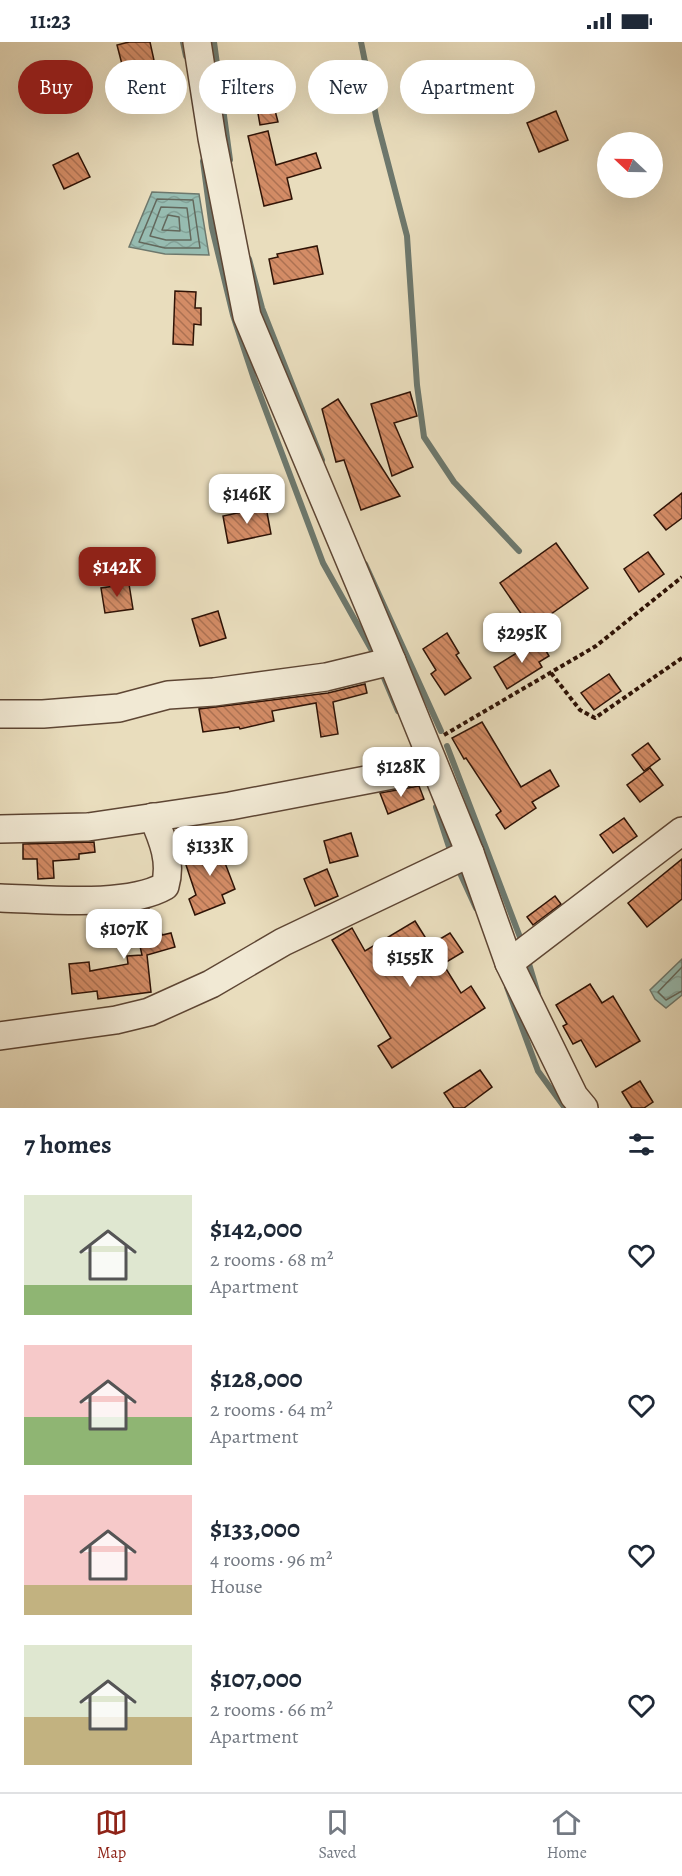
<!DOCTYPE html>
<meta charset="utf-8">
<style>
body{margin:0;font-family:Alegreya,serif;background:#f2f2f3;color:#1f2937;height:100vh;display:flex;flex-direction:column;font-size:22px;white-space:nowrap}
*{box-sizing:border-box;margin:0}
p{font-size:20px;color:#747a83}
.icon{flex:none;width:33px;height:33px;fill:none;stroke:currentColor;stroke-width:2;stroke-linecap:round;stroke-linejoin:round}
.map{position:relative;height:1066px;overflow:hidden}
.sheet{display:flex;flex-direction:column;background:#fff;flex:1}
.sheet>*{flex:none}
.top-card{position:absolute;left:18px;top:18px;width:646px;height:54px;display:flex;gap:12px}
.needle{width:39px;rotate:292deg}
.fabs{position:absolute;left:597px;top:90px;display:grid;gap:12px}
.fabs a{display:grid;place-items:center;width:66px;height:66px;border-radius:50%;background:#fff;box-shadow:0 6px 24px #0002;font-size:30px}
.price{position:absolute;translate:-50% -51px;padding:0 14px;border-radius:12px;background:#fff;color:#222;font-size:20px;line-height:39px;filter:drop-shadow(0 2px 3px #0008)}
.price::after{content:'';position:absolute;left:50%;top:36px;width:18px;height:14px;margin-left:-9px;background:inherit;clip-path:polygon(0 0,100% 0,50% 100%)}
.price.selected{background:#8f2418;color:#fff}
ul{padding:0;list-style:none}
li{display:flex;align-items:center;gap:18px;height:150px;padding:0 24px}
li span{display:grid;place-items:center;flex:none;width:168px;height:120px;border-radius:0px;color:#555}
li>.icon{margin-inline-start:auto}
span .icon{width:72px;height:72px;fill:#fffc;stroke-width:1}
li b{font-size:26px}
h2{display:flex;justify-content:space-between;align-items:center;height:72px;padding:0 24px;font-size:26px}
.chip{padding:0 21px;border-radius:27px;background:#fff;box-shadow:0 6px 24px #0002;font-size:21px;line-height:54px}
.chip.selected{background:#8f2418;color:#fff}
.status{display:flex;justify-content:space-between;align-items:center;height:42px;padding:0 30px;background:#fff;direction:ltr}
.status svg{height:16px;fill:currentColor}
.dock{display:flex;justify-content:space-around;align-items:center;height:84px;border-top:2px solid #e0e1e3;background:#fff;font-size:16px;color:#747a83}
.dock a{display:grid;justify-items:center;gap:3px}
.dock .selected{color:#8f2418}
.map>svg:first-child{display:block}
.water{fill:url(#water-waves);stroke:#6d786d;stroke-width:1.5}
.lines{fill:none;stroke-linecap:round;stroke-linejoin:round}
.shore{stroke:#63685c;stroke-width:1.5}
.stream{stroke:#6d786d;stroke-width:6}
.building{fill:url(#building-back-hatch);stroke:#2f1306;stroke-width:1.5}
.minor-casing{stroke:#5e4634;stroke-width:30}
.path{stroke:#2f1306;stroke-width:4;stroke-dasharray:4.5 3;stroke-linecap:butt}
.minor{stroke:#f1e9d4;stroke-width:27}
</style>
<div class="status"><b>11:23</b><svg viewBox="0 0 49 12"><path d="M0 12V9h3v3zM5 12V6h3v6zM10 12V3h3v9zM15 12V0h3v12zM26 1h20v11H26zM47 4h2v5h-2z"/></svg></div>
<div class="map">
<svg width="682" height="1066" viewBox="0 0 682 1066">
<defs>
<pattern id="water-waves" width="16" height="10" patternUnits="userSpaceOnUse" patternTransform="scale(1.5)"><rect width="16" height="10" fill="#97bcb1"/><path d="M0 5q4-4 8 0t8 0" fill="none" stroke="#82a197"/></pattern>
<pattern id="building-back-hatch" width="6" height="6" patternUnits="userSpaceOnUse" patternTransform="scale(1.5)"><rect width="6" height="6" fill="#d38c66"/><path d="M-1 5l2 2M0 0l6 6M5-1l2 2" fill="none" stroke="#ac7152"/></pattern>
</defs>
<rect width="100%" height="100%" fill="#e9ddbd"/>
<filter id="stains"><feTurbulence type="fractalNoise" baseFrequency=".00333" numOctaves="4"/><feColorMatrix values="0 0 0 0 .2 0 0 0 0 .09 0 0 0 0 .02 0 0 0 .5 -.17"/></filter>
<radialGradient id="worn" r=".72"><stop offset=".6" stop-color="#630" stop-opacity="0"/><stop offset="1" stop-color="#630" stop-opacity=".3"/></radialGradient>
<g class="water">
<polygon points="152,150 199,152 209,213 165,212 129,205"/>
<polygon points="682,917 682,953 666,966 655,957 650,948"/>
</g>
<g class="lines">
<g class="shore">
<polygon points="157,157 193,158 200,206 165,206 139,200"/>
<polygon points="161,165 187,166 191,198 166,198 150,194"/>
<polygon points="168,173 179,175 180,189 162,188"/>
<polyline points="682,925 658,950 666,958 682,949"/>
</g>
<g class="stream">
<polyline points="183,0 186,14"/>
<polyline points="214,0 230,118"/>
<polyline points="361,0 377,79 407,194 417,343 424,395 454,440 519,509"/>
<polyline points="203,119 212,186 233,273 254,337 323,521 375,614"/>
<polyline points="249,217 262,266 322,418"/>
<polyline points="365,522 441,689"/>
<polyline points="382,631 398,669"/>
<polyline points="447,704 523,903"/>
<polyline points="436,765 451,811"/>
<polyline points="460,831 476,866"/>
<polyline points="527,915 538,952"/>
<polyline points="507,945 538,1029 565,1066"/>
</g>
</g>
<g class="building">
<polygon points="129,0 150,0 155,23 124,30 117,3"/>
<polygon points="272,57 278,80 260,83 256,60"/>
<polygon points="556,69 568,98 539,110 527,81"/>
<polygon points="268,89 276,123 316,111 321,126 287,136 292,157 264,164 248,94"/>
<polygon points="78,111 90,135 64,147 53,123"/>
<polygon points="317,204 323,232 274,242 269,217 278,215 277,212"/>
<polygon points="175,249 196,250 195,266 201,266 201,283 194,282 193,303 173,302"/>
<polygon points="410,350 417,374 394,381 413,425 392,434 371,362"/>
<polygon points="338,357 400,454 361,468 344,418 336,420 322,367"/>
<polygon points="682,451 682,476 666,488 654,473"/>
<polygon points="266,465 271,492 228,501 223,474"/>
<polygon points="556,501 588,546 531,586 500,541"/>
<polygon points="648,510 664,532 639,550 624,527"/>
<polygon points="129,542 133,567 105,571 101,546"/>
<polygon points="218,569 226,596 200,604 192,577"/>
<polygon points="447,591 459,611 456,613 471,636 445,653 431,632 436,628 423,607"/>
<polygon points="539,597 549,614 539,620 542,625 507,647 494,625"/>
<polygon points="609,632 621,649 594,668 581,651"/>
<polygon points="365,642 367,651 333,660 338,692 321,695 316,661 272,669 274,679 240,687 239,685 203,690 199,667 328,651"/>
<polygon points="482,680 521,745 550,728 559,744 532,760 536,766 505,787 496,773 501,769 466,716 464,717 452,696"/>
<polygon points="648,701 660,717 644,729 632,713"/>
<polygon points="650,726 663,743 640,760 627,743"/>
<polygon points="419,744 424,757 388,772 380,751"/>
<polygon points="624,776 637,794 613,811 600,793"/>
<polygon points="351,791 358,814 330,821 324,799"/>
<polygon points="228,799 235,818 225,821 235,847 222,853 225,861 195,873 189,857 196,853 184,817"/>
<polygon points="94,800 95,810 79,812 79,817 53,819 54,836 38,837 37,817 23,817 23,802"/>
<polygon points="682,817 682,857 647,885 628,861"/>
<polygon points="327,827 338,854 315,864 304,837"/>
<polygon points="555,854 561,862 533,883 527,875"/>
<polygon points="149,867 150,871 156,870 162,893 171,891 175,905 147,913 151,950 98,957 97,949 72,952 69,922 89,920 90,929 128,922 127,914 142,913 135,882 107,886 106,874"/>
<polygon points="415,879 430,903 450,891 463,910 443,922 461,951 471,944 485,966 392,1026 378,1004 391,996 332,898 352,886 365,909"/>
<polygon points="590,942 602,961 613,954 640,999 596,1025 581,998 573,1002 563,984 567,982 556,963"/>
<polygon points="480,1028 492,1045 464,1066 454,1066 444,1051"/>
<polygon points="640,1039 653,1060 644,1066 632,1066 622,1050"/>
</g>
<g class="lines">
<g class="minor-casing">
<g id="minor">
<polyline points="197,0 212,96 247,274 392,619 470,811 509,921 574,1054 584,1066"/>
<polyline points="0,672 43,672 119,666 168,653 214,650 326,635 392,619"/>
<polyline points="0,787 88,785 230,764 434,725"/>
<path d="M 0,856 C 44,857 127,866 165,844 C 172,820 163,798 153,775"/>
<polyline points="509,921 682,789"/>
<polyline points="0,994 116,978 149,970 211,942 283,900 470,811"/>
</g>
</g>
<g class="path">
<polyline points="551,631 580,668 595,676 682,616"/>
<polyline points="444,693 596,604 682,535"/>
</g>
<use href="#minor" class="minor"/>
</g>
<rect width="100%" height="100%" filter="url(#stains)"/>
<rect width="100%" height="100%" fill="url(#worn)"/>
</svg>
<div class="fabs">
<a><svg class="needle" viewBox="-14 -14 28 28"><path d="M0-13l5 13h-10z" fill="#e53935"/><path d="M0 13l5-13h-10z" fill="#747a83"/></svg></a>
</div>
<b class="price" style="left:247px;top:483px">$146K</b>
<b class="price selected" style="left:117px;top:556px">$142K</b>
<b class="price" style="left:522px;top:622px">$295K</b>
<b class="price" style="left:401px;top:756px">$128K</b>
<b class="price" style="left:210px;top:835px">$133K</b>
<b class="price" style="left:124px;top:918px">$107K</b>
<b class="price" style="left:410px;top:946px">$155K</b>
<div class="top-card">
<a class="chip selected">Buy</a>
<a class="chip">Rent</a>
<a class="chip">Filters</a>
<a class="chip">New</a>
<a class="chip">Apartment</a>
</div>
</div>
<section class="sheet">
<h2>7 homes<svg class="icon" aria-label="filters" viewBox="0 0 24 24"><path d="M4 7h16M4 17h16"/><circle cx="9" cy="7" r="2"/><circle cx="15" cy="17" r="2"/></svg></h2>
<ul>
<li><span style="background:linear-gradient(#dfe7d0 75%,#8fb573 0)"><svg class="icon" aria-label="home" viewBox="0 0 24 24"><path d="M3 11l9-7 9 7M6 9v11h12V9"/></svg></span><div><b>$142,000</b><p>2 rooms · 68 m²</p><p>Apartment</p></div><svg class="icon" aria-label="heart" viewBox="0 0 24 24"><path d="M12 20l-8-8c-3-5 5-10 8-4 3-6 11-1 8 4z"/></svg></li>
<li><span style="background:linear-gradient(#f6c9c9 60%,#8fb573 0)"><svg class="icon" aria-label="home" viewBox="0 0 24 24"><path d="M3 11l9-7 9 7M6 9v11h12V9"/></svg></span><div><b>$128,000</b><p>2 rooms · 64 m²</p><p>Apartment</p></div><svg class="icon" aria-label="heart" viewBox="0 0 24 24"><path d="M12 20l-8-8c-3-5 5-10 8-4 3-6 11-1 8 4z"/></svg></li>
<li><span style="background:linear-gradient(#f6c9c9 75%,#c2b280 0)"><svg class="icon" aria-label="home" viewBox="0 0 24 24"><path d="M3 11l9-7 9 7M6 9v11h12V9"/></svg></span><div><b>$133,000</b><p>4 rooms · 96 m²</p><p>House</p></div><svg class="icon" aria-label="heart" viewBox="0 0 24 24"><path d="M12 20l-8-8c-3-5 5-10 8-4 3-6 11-1 8 4z"/></svg></li>
<li><span style="background:linear-gradient(#dfe7d0 60%,#c2b280 0)"><svg class="icon" aria-label="home" viewBox="0 0 24 24"><path d="M3 11l9-7 9 7M6 9v11h12V9"/></svg></span><div><b>$107,000</b><p>2 rooms · 66 m²</p><p>Apartment</p></div><svg class="icon" aria-label="heart" viewBox="0 0 24 24"><path d="M12 20l-8-8c-3-5 5-10 8-4 3-6 11-1 8 4z"/></svg></li>
</ul>
</section>
<nav class="dock">
<a class="selected"><svg class="icon" aria-label="map" viewBox="0 0 24 24"><path d="M3 6l6-2 6 2 6-2v14l-6 2-6-2-6 2zM9 4v14M15 6v14"/></svg>Map</a>
<a><svg class="icon" aria-label="saved" viewBox="0 0 24 24"><path d="M7 4h10v16l-5-4-5 4z"/></svg>Saved</a>
<a><svg class="icon" aria-label="home" viewBox="0 0 24 24"><path d="M3 11l9-7 9 7M6 9v11h12V9"/></svg>Home</a>
</nav>
